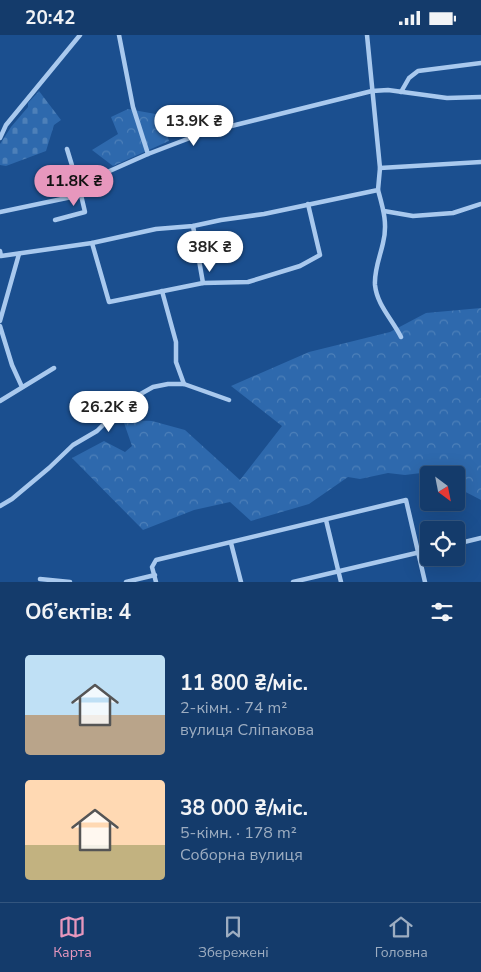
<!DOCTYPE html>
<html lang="uk">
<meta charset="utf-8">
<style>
body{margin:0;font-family:"Nunito Sans",sans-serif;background:#214673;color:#f1f3f6;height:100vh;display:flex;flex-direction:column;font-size:19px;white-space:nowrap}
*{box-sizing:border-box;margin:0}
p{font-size:16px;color:#9dadc1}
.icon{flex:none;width:28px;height:28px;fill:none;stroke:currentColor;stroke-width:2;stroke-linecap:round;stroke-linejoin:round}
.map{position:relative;height:547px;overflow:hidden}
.panel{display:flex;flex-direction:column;background:#143b6b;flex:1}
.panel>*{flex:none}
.needle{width:32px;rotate:148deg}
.fabs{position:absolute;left:420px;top:431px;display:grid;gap:10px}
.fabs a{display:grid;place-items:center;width:45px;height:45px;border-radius:5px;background:#143b6b;box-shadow:0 5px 20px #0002,0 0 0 1px #33557e;font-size:25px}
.price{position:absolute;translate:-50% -42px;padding:0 11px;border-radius:18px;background:#fff;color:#222;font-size:16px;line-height:32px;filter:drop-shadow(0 1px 2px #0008)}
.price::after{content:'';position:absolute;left:50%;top:30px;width:15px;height:11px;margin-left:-8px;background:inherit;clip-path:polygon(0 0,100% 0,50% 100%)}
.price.selected{background:#e797bd;color:#111}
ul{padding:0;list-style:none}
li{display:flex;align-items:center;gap:15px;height:125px;padding:0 25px}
li span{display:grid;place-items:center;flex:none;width:140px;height:100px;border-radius:5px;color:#555}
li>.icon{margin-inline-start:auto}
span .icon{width:60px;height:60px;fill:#fffc;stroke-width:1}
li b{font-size:21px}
h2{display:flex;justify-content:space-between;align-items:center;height:60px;padding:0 25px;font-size:21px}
.status{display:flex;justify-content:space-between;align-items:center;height:35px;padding:0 25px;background:#143b6b;direction:ltr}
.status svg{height:14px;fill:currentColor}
.dock{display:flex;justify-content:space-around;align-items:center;height:70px;border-top:1px solid #33557e;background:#143b6b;font-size:14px;color:#9dadc1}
.dock a{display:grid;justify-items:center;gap:2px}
.dock .selected{color:#e797bd}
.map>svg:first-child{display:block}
.forest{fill:url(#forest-crowns)}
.cemetery{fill:url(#cemetery-stones)}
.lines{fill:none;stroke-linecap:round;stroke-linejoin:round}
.minor{stroke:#a9c9ee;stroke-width:4.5}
</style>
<div class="status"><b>20:42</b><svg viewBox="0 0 49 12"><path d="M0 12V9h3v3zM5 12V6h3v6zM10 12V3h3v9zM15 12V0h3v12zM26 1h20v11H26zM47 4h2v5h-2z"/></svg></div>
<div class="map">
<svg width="481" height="547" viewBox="0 0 481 547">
<defs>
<pattern id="forest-crowns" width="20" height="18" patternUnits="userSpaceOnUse" patternTransform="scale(1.25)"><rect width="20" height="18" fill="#2e69ad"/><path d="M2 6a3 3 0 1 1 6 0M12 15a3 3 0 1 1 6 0" fill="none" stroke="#4d80b9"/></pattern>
<pattern id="cemetery-stones" width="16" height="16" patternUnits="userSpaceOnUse" patternTransform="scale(1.25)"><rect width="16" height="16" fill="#2e69ad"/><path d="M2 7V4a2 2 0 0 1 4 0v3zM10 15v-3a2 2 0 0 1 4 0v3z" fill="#4d80b9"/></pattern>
</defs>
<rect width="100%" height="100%" fill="#1b4f8f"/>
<g class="forest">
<polygon points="128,74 161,80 169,106 113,131 92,115 118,99 111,82"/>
<polygon points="481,273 481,465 456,452 456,440 434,440 429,437 405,440 388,438 360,444 348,442 309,469 251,486 230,467 194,475 143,495 72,423 104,406 125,417 132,411 123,385 152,386 185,395 240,445 282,391 231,351 309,317 390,297 426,278"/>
</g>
<polygon class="cemetery" points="39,56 61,85 54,90 46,116 6,131 0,130 0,109 11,92 28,72 28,68"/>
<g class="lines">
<g class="minor">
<polyline points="119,0 133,72 148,119 203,98 372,56 388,55 447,63 481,62"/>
<polyline points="401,57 409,43 418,36 481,28"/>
<polyline points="0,103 6,90 80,0"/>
<polyline points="380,133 481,127"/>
<polyline points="78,150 148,119"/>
<path d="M 378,155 C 383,173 388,189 383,208 C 380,222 374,235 375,250 C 377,270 392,284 401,302"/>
<polyline points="384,176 413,181 453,178 481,169"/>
<polyline points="0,177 81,160 67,114"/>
<polyline points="55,185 85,177 81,160"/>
<polyline points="193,191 203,248"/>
<polyline points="92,208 109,267 203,248 248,247 300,231 320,220 308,169"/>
<polyline points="0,216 1,221 92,208 156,194 193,191 221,185 264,179 378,155 380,133 367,0"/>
<polyline points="162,256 176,307 176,327 184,349"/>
<polyline points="0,286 19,219"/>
<polyline points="0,291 12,330 22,352"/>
<polyline points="0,366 54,333"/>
<polyline points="0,471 12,464 49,433 73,410 97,396 109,384 125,376 137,361 153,352 168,349 184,349 229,365"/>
<polyline points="326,485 341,547"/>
<polyline points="231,508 241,547"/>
<polyline points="456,509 481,503"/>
<polyline points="40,544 70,547"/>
<polyline points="126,547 155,540"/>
<polyline points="156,547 152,532 156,525 406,465 425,547"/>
<polyline points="293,547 429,515"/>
</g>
</g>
</svg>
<div class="fabs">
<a><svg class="needle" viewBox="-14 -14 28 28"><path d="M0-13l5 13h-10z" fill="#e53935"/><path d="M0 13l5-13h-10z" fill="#9dadc1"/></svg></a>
<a><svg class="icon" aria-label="locate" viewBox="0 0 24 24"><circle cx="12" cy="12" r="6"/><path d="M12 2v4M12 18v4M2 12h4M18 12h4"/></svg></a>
</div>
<b class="price" style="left:194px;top:112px">13.9K ₴</b>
<b class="price selected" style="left:74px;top:172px">11.8K ₴</b>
<b class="price" style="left:210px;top:238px">38K ₴</b>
<b class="price" style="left:109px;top:398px">26.2K ₴</b>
</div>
<section class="panel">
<h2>Об’єктів: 4<svg class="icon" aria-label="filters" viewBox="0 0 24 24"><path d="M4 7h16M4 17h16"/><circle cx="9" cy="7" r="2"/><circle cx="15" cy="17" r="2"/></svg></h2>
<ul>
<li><span style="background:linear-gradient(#bfe0f5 60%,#b9a48a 0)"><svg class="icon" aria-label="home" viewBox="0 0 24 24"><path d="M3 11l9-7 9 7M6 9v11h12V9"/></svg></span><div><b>11 800 ₴/міс.</b><p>2-кімн. · 74 m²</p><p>вулиця Сліпакова</p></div></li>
<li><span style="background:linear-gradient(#ffd9b3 65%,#c2b280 0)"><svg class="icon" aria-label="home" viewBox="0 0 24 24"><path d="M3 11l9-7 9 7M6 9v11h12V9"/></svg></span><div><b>38 000 ₴/міс.</b><p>5-кімн. · 178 m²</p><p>Соборна вулиця</p></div></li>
</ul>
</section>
<nav class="dock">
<a class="selected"><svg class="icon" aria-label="map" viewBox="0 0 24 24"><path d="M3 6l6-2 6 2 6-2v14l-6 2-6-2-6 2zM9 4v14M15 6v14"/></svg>Карта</a>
<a><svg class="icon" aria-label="saved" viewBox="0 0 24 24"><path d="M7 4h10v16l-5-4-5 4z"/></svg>Збережені</a>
<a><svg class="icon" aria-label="home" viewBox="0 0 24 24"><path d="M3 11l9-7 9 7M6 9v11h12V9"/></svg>Головна</a>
</nav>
